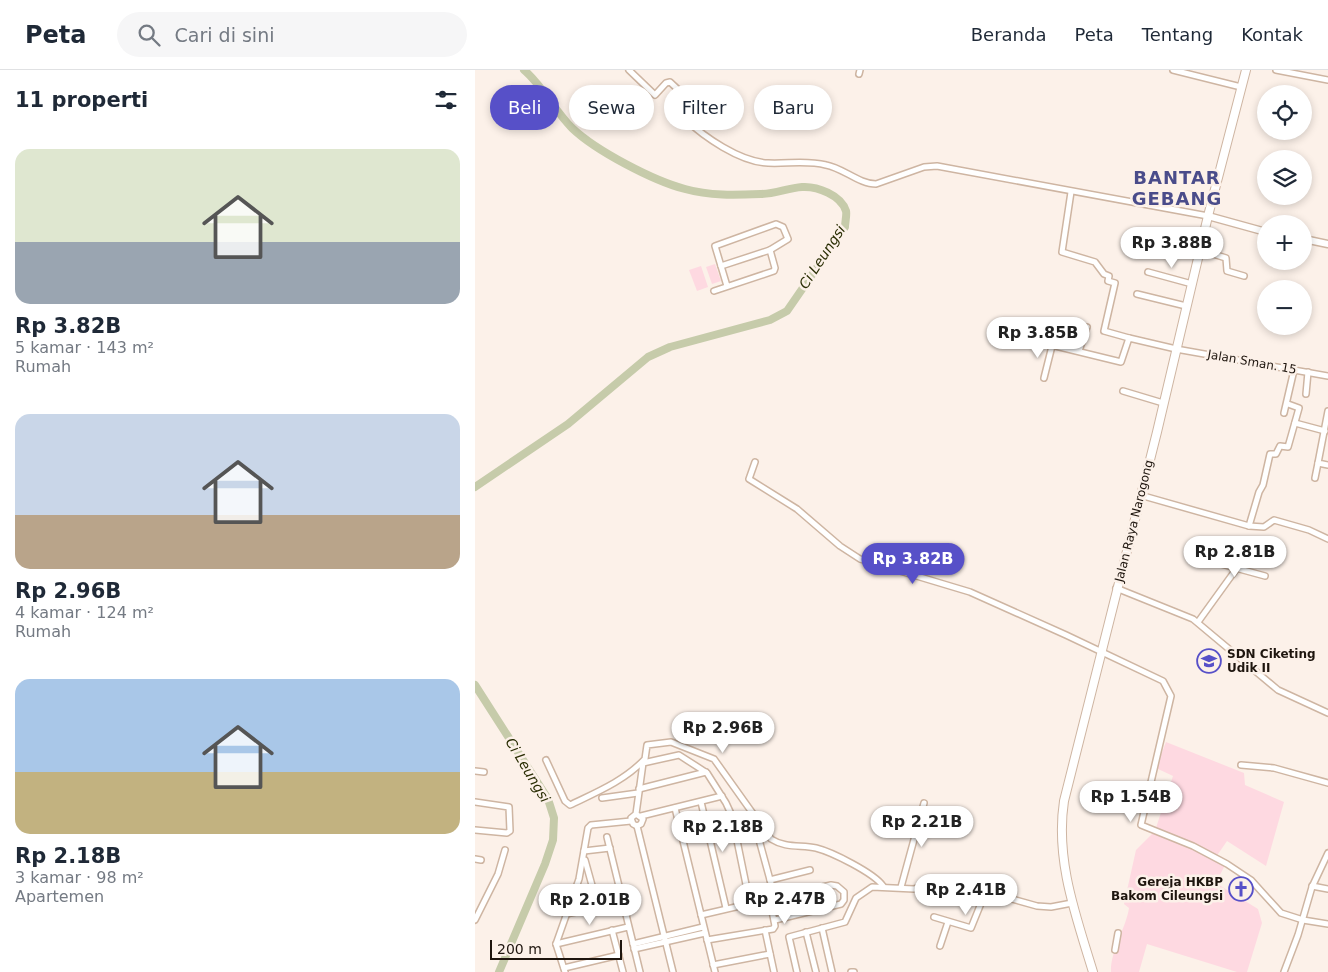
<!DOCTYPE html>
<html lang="id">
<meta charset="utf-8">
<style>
body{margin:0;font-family:"DejaVu Sans",sans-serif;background:#f6f6f7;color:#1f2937;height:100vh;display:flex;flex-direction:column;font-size:19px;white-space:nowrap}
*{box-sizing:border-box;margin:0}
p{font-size:16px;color:#747a83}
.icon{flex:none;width:28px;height:28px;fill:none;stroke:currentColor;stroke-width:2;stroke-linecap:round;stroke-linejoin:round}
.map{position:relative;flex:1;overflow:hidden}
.side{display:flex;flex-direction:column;background:#fff;width:475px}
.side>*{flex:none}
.guide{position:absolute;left:15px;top:15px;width:475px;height:45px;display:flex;gap:10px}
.buttons{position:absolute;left:782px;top:15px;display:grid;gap:10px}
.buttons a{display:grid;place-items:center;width:55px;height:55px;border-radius:50%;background:#fff;box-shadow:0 2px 8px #0003;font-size:25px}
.scale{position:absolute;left:15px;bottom:12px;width:132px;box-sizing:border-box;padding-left:5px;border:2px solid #1e150e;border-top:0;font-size:14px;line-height:18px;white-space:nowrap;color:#1e150e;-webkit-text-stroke:4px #fcf1e9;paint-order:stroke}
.price{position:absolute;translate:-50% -42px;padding:0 11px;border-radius:18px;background:#fff;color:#222;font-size:16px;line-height:32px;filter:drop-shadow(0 1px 2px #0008)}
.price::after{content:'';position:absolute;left:50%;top:30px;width:15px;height:11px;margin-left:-8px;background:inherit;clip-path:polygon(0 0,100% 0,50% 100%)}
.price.active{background:#5750c8;color:#fff}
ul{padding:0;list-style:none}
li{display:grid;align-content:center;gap:10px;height:265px;padding:0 15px}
li span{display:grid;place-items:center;height:155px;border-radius:15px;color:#555}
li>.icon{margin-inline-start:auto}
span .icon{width:90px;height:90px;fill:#fffc;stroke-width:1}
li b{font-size:21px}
h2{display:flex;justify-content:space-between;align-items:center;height:60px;padding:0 15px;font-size:21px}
.tag{padding:0 18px;border-radius:22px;background:#fff;box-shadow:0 2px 8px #0003;font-size:18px;line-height:45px}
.tag.active{background:#5750c8;color:#fff}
header{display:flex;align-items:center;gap:30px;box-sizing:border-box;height:70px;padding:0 25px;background:#fff;border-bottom:1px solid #e0e1e3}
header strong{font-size:24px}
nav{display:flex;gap:28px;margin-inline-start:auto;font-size:18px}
.search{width:350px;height:45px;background:#f6f6f7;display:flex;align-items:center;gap:12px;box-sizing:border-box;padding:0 18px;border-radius:28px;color:#747a83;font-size:19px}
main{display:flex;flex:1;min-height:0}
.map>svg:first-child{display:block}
.green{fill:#fed9e1}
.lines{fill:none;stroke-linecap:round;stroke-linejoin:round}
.river{stroke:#c6cbaa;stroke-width:8}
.minor-casing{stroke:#ceb5a2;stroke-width:8}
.tertiary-casing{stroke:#ceb5a2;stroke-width:9}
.primary-casing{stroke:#ceb5a2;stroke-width:10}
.minor{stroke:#fff;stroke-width:5}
.tertiary{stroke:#fff;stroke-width:6}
.primary{stroke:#fff;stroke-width:8}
.labels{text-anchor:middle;stroke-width:5;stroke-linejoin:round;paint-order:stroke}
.street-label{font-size:12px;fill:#1e150e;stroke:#fcf1e9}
.poi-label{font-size:12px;font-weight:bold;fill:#1e150e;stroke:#fcf1e9;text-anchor:start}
.water-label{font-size:14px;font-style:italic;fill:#2a2e04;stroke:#fcf1e9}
.district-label{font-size:18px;font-weight:bold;letter-spacing:1px;fill:#4a4c8a;stroke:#fcf1e9}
</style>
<header>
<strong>Peta</strong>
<div class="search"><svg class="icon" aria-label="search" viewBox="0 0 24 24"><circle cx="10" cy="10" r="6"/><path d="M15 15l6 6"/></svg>Cari di sini</div>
<nav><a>Beranda</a><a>Peta</a><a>Tentang</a><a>Kontak</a></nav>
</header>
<main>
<section class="side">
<h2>11 properti<svg class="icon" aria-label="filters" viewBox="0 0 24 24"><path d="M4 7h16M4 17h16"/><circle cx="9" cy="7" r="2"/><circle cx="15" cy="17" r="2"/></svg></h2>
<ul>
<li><span style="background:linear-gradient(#dfe7d0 60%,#9aa5b1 0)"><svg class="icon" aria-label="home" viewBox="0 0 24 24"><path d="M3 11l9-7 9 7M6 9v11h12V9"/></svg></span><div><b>Rp 3.82B</b><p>5 kamar · 143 m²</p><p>Rumah</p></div></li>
<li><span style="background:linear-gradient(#c9d6e8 65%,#b9a48a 0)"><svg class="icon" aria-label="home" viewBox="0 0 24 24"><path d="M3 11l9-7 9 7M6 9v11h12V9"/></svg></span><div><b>Rp 2.96B</b><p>4 kamar · 124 m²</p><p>Rumah</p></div></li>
<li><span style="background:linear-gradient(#a9c7e8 60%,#c2b280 0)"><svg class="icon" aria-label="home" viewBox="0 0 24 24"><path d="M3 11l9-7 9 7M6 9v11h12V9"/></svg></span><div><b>Rp 2.18B</b><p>3 kamar · 98 m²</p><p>Apartemen</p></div></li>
</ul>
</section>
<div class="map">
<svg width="853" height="902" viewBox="0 0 853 902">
<rect width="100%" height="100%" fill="#fcf1e9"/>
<g class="green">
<polygon points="240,194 246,211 237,214 231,197"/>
<polygon points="226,196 233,217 222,221 214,200"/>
<path d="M 691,672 L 769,703 L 770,715 L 809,732 L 791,796 L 752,771 L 741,787 L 750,795 L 741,813 L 783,839 L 787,853 L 772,902 L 762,902 L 672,874 L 664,902 L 636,902 C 635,882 651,858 654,838 L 649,834 L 661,780 L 680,761 L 698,706 L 681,698 Z"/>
</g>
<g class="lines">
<g class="river">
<path d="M 0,417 L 93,354 L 173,287 L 195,277 L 295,250 L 312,241 L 370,157 C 370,152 372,145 371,141 C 366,125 342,116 327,117 C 313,118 300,124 286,124 C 260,125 235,126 210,119 C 179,111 121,81 97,58 C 79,40 68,16 49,0"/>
<polyline points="0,615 73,729 79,748 78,770 70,794 24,902"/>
</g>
<g class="minor-casing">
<g id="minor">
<path d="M 154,0 L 180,25 L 191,13 L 195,12 L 211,27 L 209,48 C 229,67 265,92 293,93 C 313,94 331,90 351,95 C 368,98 384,114 401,114 L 449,97 L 462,96 L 733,146"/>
<polyline points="698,0 766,17"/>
<polyline points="801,0 853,10"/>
<polyline points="384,4 385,0"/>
<polyline points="596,122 587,182 620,192 629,204 634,206 633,211 640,213 629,261 654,268"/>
<polyline points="725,180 751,188 752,201 769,206"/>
<polyline points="246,196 295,180"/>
<polyline points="673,202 717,214"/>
<polyline points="239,221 299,201 300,198 295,180 313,169 308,157 301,154 240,176 252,216"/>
<polyline points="662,224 711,236"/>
<polyline points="560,271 646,292 654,268 701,279 853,306"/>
<polyline points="604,281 612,257"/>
<polyline points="569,308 577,276"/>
<polyline points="648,321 688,333"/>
<polyline points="831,324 833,302"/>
<polyline points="853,341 843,393 853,395"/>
<polyline points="809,343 819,300"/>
<polyline points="820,353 850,361"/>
<polyline points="280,392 274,409 322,439 365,476 385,489 495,522 591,565 688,611 696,626 666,755 718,776 752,794 776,810 806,843 828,850 853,854"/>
<polyline points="840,408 843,393"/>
<polyline points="665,425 774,456 789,457 799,450 834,460 853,469"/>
<polyline points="774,456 784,422 788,415 795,384 801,384 805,376 813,377 824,338 813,334"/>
<polyline points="735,491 790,506"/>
<polyline points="641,518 718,549 803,620 853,643"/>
<polyline points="723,552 762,498"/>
<path d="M 71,690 L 90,731 L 95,735 C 122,722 149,711 170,689 L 172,675 L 196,672 L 239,689 L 296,769 C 310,778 325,775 341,778 C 357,782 399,803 408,816"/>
<polyline points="766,695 799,698 853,713"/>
<polyline points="0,701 9,702"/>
<polyline points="164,719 231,702"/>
<polyline points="127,728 163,723"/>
<polyline points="0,732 34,737 35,761 32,763 0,760"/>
<polyline points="226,732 251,838"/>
<polyline points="200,738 240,902"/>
<polyline points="161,744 168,749 166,754 162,756 158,754 156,748 161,744 168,693 204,685 232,703 251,733 257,746 275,834"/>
<polyline points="166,746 247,726"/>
<polyline points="257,746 274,749 280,755 300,828"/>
<polyline points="162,756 198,902"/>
<polyline points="132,767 165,902"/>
<polyline points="109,781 135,778"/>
<polyline points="0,789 6,790"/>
<polyline points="110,790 123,837"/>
<polyline points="295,810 335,800"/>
<polyline points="837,816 853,819"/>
<polyline points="426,817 449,733"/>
<polyline points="91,844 148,832"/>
<polyline points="226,845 356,815 362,816 369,822 369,830 366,834 300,850"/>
<polyline points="459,847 496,858 511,821"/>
<polyline points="0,850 23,804 30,780"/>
<polyline points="347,858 357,902"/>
<polyline points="137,860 148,902"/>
<polyline points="290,860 299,902"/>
<polyline points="331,862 341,902"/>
<polyline points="232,870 298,859 300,856 295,831"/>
<polyline points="81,874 153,857"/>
<polyline points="158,874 228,857"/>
<polyline points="465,876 473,852"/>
<polyline points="159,879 230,863"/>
<polyline points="640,880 643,863"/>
<polyline points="238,895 295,884"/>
<polyline points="89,898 144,885"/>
<polyline points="90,902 81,874 104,809 113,758 116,755 156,751"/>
<polyline points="322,902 314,867 370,852 381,828 397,817 439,819 465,809 562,836 576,837 597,833"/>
<polyline points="376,902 379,902"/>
<polyline points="809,902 823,865 837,817 853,783"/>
</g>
</g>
<g class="tertiary-casing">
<g id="tertiary">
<polyline points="733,146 791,162"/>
<polyline points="829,169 853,174"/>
</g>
</g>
<g class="primary-casing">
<path id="primary" d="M 618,902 C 601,846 580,790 589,731 L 682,362 L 733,146 L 771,0"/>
</g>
<use href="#minor" class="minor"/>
<use href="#tertiary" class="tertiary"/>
<use href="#primary" class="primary"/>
</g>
<defs>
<g id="school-ring" transform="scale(1.25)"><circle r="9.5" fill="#fcf1e9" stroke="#5750c8" stroke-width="1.5"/><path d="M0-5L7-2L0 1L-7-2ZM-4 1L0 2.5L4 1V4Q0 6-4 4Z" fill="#5750c8"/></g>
<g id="church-ring" transform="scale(1.25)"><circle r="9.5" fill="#fcf1e9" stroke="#5750c8" stroke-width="1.5"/><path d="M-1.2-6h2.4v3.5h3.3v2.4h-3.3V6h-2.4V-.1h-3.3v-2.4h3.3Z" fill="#5750c8"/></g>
</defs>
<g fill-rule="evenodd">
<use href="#school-ring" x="734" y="591"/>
<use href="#church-ring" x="766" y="819"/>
</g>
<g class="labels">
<g class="street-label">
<text transform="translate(777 292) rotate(10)" y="4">Jalan Sman. 15</text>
<text transform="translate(659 451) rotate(-76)" y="4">Jalan Raya Narogong</text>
</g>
<g class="poi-label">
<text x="752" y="588">SDN Ciketing<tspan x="752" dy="14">Udik II</tspan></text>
<text x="748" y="816" text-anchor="end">Gereja HKBP<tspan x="748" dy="14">Bakom Cileungsi</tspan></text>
</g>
<g class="water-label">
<text transform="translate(347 187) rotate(-57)" y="5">Ci Leungsi</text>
<text transform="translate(53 700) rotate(59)" y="5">Ci Leungsi</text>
</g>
<g class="district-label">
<text x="702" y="114">BANTAR<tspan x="702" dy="21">GEBANG</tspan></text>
</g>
</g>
</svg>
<div class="buttons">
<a><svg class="icon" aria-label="locate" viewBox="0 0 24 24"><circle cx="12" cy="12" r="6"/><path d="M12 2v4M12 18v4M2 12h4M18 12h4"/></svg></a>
<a><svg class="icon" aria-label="layers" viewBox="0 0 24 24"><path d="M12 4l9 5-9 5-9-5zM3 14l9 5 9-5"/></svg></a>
<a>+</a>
<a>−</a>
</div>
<div class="scale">200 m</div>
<b class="price" style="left:697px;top:199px">Rp 3.88B</b>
<b class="price" style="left:563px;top:289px">Rp 3.85B</b>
<b class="price" style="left:760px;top:508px">Rp 2.81B</b>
<b class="price active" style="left:438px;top:515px">Rp 3.82B</b>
<b class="price" style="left:248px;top:684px">Rp 2.96B</b>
<b class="price" style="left:656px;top:753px">Rp 1.54B</b>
<b class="price" style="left:447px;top:778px">Rp 2.21B</b>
<b class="price" style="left:248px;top:783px">Rp 2.18B</b>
<b class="price" style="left:491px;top:846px">Rp 2.41B</b>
<b class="price" style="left:310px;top:855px">Rp 2.47B</b>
<b class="price" style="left:115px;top:856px">Rp 2.01B</b>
<div class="guide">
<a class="tag active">Beli</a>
<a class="tag">Sewa</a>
<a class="tag">Filter</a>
<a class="tag">Baru</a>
</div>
</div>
</main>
